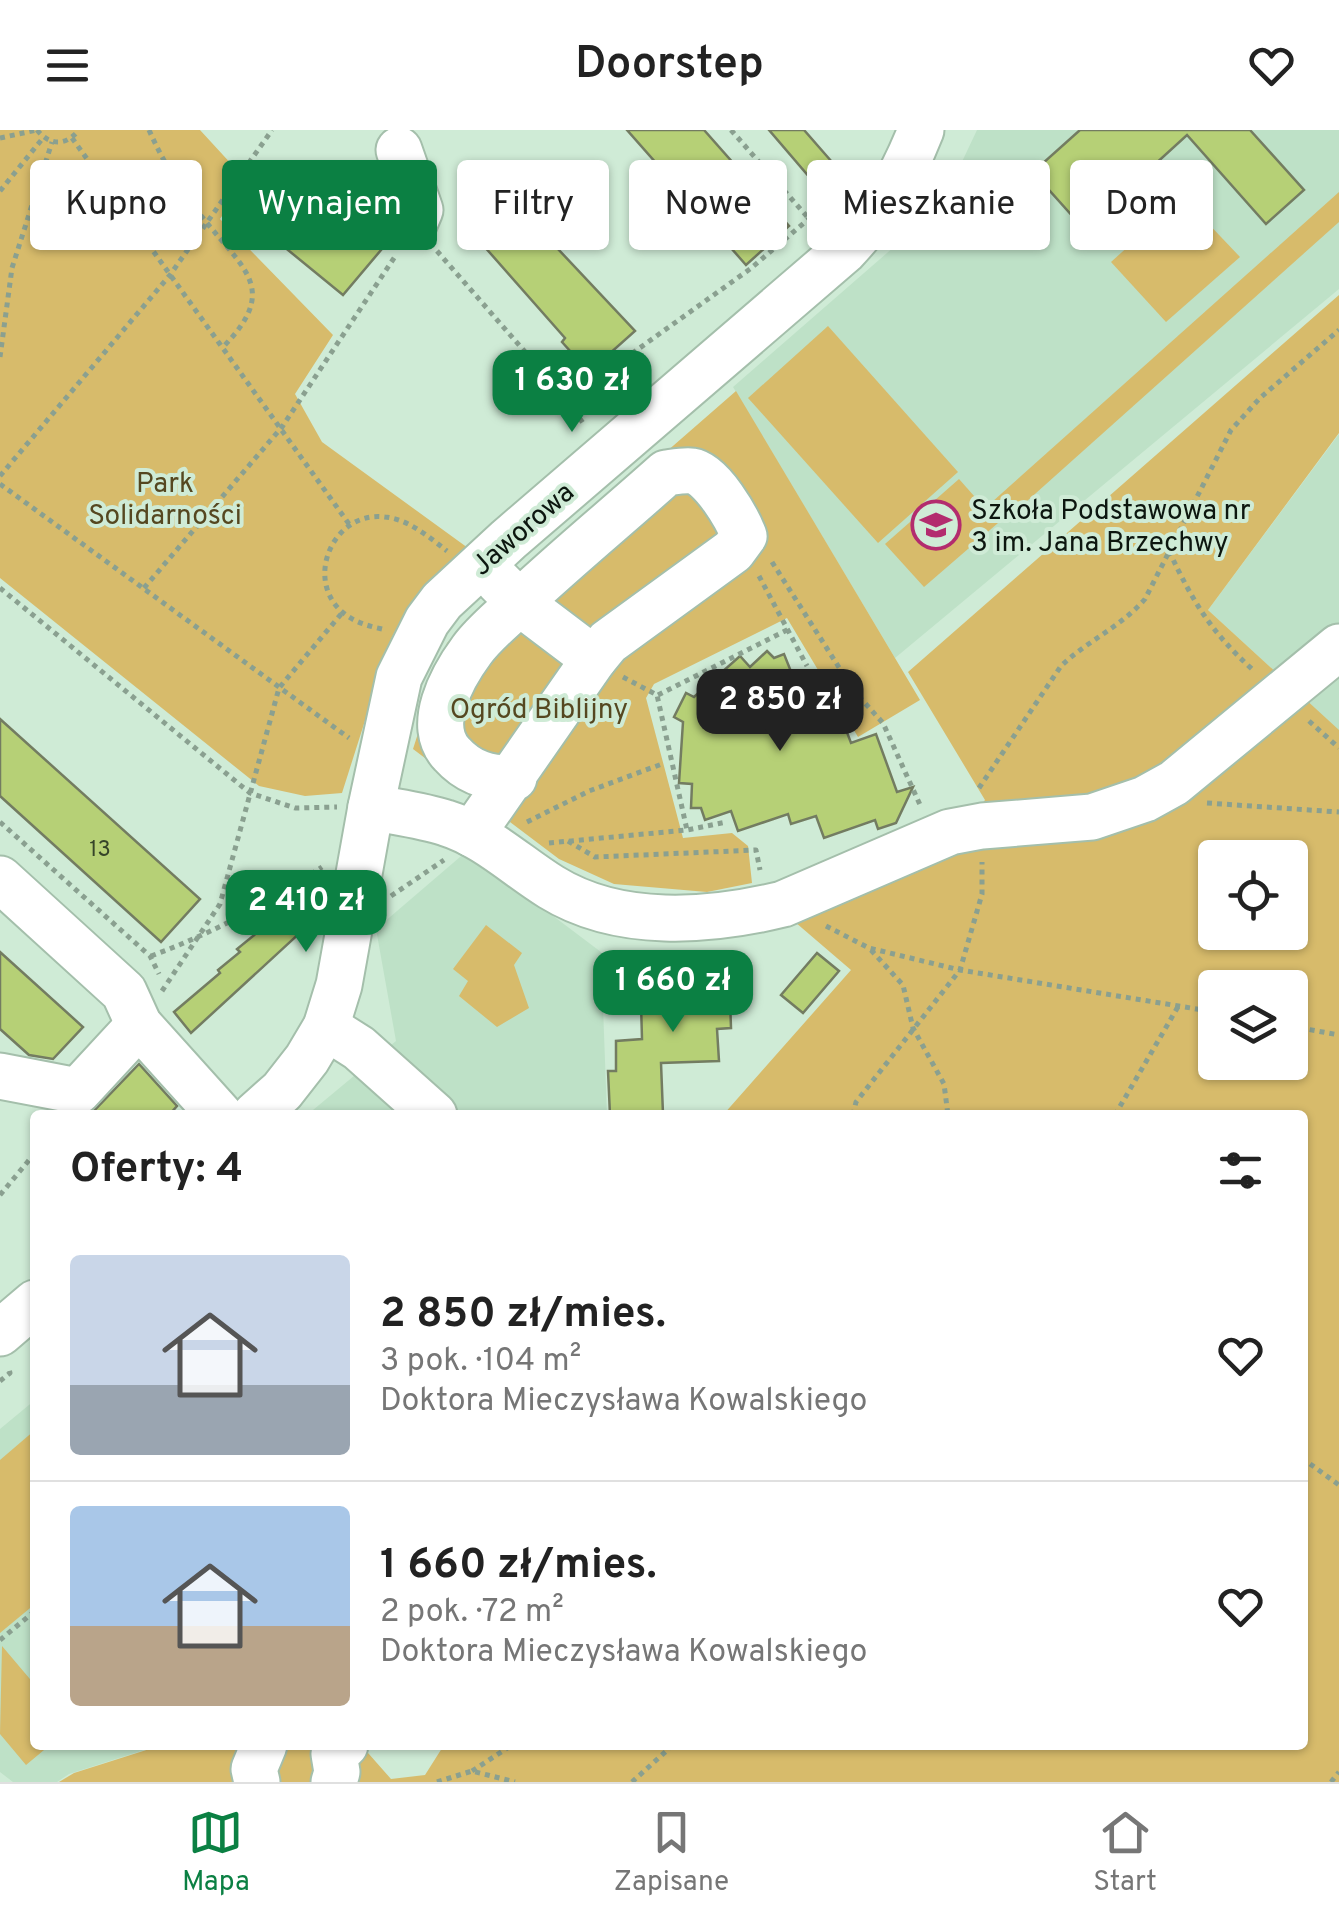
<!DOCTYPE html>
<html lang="pl">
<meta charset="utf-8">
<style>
body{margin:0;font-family:Overpass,sans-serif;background:#f2f2f2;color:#222;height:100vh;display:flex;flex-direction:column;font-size:38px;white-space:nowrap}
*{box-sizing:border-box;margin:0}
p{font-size:32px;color:#767676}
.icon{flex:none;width:55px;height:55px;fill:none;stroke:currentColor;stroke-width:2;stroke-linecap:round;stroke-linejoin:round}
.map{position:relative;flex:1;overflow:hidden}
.drawer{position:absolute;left:30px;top:980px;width:1278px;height:640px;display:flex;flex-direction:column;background:#fff;border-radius:10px;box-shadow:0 2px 8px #0004}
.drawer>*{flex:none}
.guide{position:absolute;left:30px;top:30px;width:1280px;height:90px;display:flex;gap:20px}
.buttons{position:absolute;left:1198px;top:710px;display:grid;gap:20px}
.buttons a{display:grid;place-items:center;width:110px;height:110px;border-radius:10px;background:#fff;box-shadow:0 2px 8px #0004;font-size:50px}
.price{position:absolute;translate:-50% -85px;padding:0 22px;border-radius:20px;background:#0b8043;color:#fff;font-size:32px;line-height:65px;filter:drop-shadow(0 2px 5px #0008)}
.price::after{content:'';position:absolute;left:50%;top:60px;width:30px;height:22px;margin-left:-15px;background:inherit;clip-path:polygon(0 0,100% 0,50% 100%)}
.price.on{background:#222;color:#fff}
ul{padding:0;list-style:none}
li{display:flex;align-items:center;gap:30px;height:250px;padding:0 40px}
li+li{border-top:2px solid #e0e0e0}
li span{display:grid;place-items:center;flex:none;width:280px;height:200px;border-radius:10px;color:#555}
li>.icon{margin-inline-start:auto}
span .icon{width:120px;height:120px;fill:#fffc;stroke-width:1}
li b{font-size:42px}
h2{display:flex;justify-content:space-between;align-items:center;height:120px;padding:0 40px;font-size:42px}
.tag{padding:0 35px;border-radius:10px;background:#fff;box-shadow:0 2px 8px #0004;font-size:35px;line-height:90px}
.tag.on{background:#0b8043;color:#fff}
header{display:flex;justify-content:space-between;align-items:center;height:130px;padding:0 40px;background:#fff;font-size:45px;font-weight:600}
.dock{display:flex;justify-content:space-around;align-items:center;height:140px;border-top:2px solid #e0e0e0;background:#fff;font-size:28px;color:#767676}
.dock a{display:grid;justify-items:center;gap:5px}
.dock .on{color:#0b8043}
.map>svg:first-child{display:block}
.built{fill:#bee1c7}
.green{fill:#d7bb6b;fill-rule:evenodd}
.building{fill:#b6d076;stroke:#737c61;stroke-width:2.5}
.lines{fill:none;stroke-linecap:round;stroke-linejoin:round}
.minor-casing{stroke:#a4bfab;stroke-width:49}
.path{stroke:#8aa090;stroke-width:5;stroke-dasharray:5 5;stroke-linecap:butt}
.minor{stroke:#fff;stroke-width:45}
.labels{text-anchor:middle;stroke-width:8;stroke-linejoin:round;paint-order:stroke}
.number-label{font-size:22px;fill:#364429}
.park-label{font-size:28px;fill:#554720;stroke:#cfebd6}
.poi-label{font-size:28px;fill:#0c160f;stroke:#cfebd6;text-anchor:start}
.street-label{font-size:28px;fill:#0c160f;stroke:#cfebd6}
</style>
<header><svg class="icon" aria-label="menu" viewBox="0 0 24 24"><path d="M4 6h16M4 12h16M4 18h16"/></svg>Doorstep<svg class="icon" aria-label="heart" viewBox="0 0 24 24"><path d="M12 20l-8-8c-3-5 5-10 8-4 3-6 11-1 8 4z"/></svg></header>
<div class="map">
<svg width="1339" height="1652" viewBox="0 0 1339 1652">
<rect width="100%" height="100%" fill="#cfebd6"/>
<g class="built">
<polygon points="977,0 1339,0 1339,159 895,528 733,257 941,76"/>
<polygon points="1339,304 1339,601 1208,480"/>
<polygon points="467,721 601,822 607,985 307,985 396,911 376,799"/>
<polygon points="35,1270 35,1615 160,1615 69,1644 57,1652 13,1652 0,1642 0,1299"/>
</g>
<g class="green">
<polygon points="0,0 200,0 246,50 220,89 333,205 295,264 322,312 468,418 408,477 391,509 342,663 305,666 259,656 0,448"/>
<polygon points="1339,62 1339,92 1007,389 992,372"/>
<polygon points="1183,67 1240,127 1166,192 1111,132"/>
<path d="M 1339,165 L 1339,303 L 1208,480 L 1339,600 L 1339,1652 L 59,1652 L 74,1643 L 162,1615 L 361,1615 L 391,1649 L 425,1645 L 444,1615 L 1302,1615 L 1302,985 L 723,985 L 851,840 L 795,792 L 949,719 L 985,670 L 908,542 ZM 1215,728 L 1290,728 L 1290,802 L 1215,802 ZM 1215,858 L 1290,858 L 1290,932 L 1215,932 Z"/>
<polygon points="828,196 958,342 878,413 748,268"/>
<polygon points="736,261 920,570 858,607 787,488 654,554 646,568 683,708 732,703 748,716 752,753 707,762 614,754 559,729 413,619 447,513"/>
<polygon points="959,349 998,393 924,457 885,414"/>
<polygon points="486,795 522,823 514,835 529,878 497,897 459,866 468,851 453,839"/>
<polygon points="35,1300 35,1474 0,1503 0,1330"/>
<polygon points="2,1516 35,1555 35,1615 50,1615 26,1635 0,1604"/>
</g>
<g class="building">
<polygon points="627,0 704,0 789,96 746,135"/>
<polygon points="769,0 804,0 832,32 811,49"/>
<polygon points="1080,0 1250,0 1304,60 1266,94 1187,5 1084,99 1033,42"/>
<polygon points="296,33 332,63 339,56 388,97 392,107 343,165 255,93 286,58 280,53"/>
<polygon points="503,54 529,84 527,86 635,201 589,242 562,212 565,208 461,90"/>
<polygon points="767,521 774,528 784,524 794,549 814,542 832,592 842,589 851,613 876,604 897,662 913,657 896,693 878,699 875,690 824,708 816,686 791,694 788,684 738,701 731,681 705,690 701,678 691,678 692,654 679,653 683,592 674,587 686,563 694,567 740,526 750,537"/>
<polygon points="0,589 200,769 161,812 0,666"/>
<polygon points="296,767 315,789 191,903 174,882 220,843 218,840 240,822 237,819 258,802 256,800"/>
<polygon points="0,822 83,897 53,929 29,925 0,899"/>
<polygon points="817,823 839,841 803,883 781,865"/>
<polygon points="742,838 743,869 730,869 731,898 717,899 719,931 661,933 663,984 610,985 608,941 616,941 616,911 642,909 641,873 659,872 658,841"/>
<polygon points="139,934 177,976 169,985 90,985"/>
</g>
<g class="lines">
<g class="minor-casing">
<g id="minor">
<polyline points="399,20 420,80 414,94"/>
<polyline points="498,451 520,473 594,529"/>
<path d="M 371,677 C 395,682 422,685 446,693 C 485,705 517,736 551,757 C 619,799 709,792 783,774 L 950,702 L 982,696 L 1092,687 L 1145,669 L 1174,653 L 1339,517"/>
<path d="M 472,704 L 594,529 L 608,512 L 733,421 L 744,406 C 737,388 712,344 692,341 C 684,340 674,342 666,343 C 618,386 568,427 521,471 C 505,487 485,502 472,520 C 452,547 425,596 452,624 C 469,643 489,649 514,648"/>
<polyline points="0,749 124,862 139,895 220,985"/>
<polyline points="326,897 359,918 434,985"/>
<polyline points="0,946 78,961 139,895"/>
<path d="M 255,985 L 282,961 L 307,929 L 326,897 L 339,855 L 371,677 L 399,547 L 427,491 L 442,471 L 508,410 L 844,121 C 882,80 900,53 921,0"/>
<polyline points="0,1203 35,1173"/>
<polyline points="257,1652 254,1639 264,1615"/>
<polyline points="334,1652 337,1642 334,1624 345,1615"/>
</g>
</g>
<g class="path">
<path d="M 37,0 C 50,16 66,16 79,0"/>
<path d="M 149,0 C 164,34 183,64 207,93 C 246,141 278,161 223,217"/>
<polyline points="731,0 818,99"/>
<polyline points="0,8 37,0"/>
<polyline points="72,8 349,394"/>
<polyline points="0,61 43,8"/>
<polyline points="437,121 567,270 585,296"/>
<polyline points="0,227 12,138 52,12"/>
<polyline points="567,270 750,139 846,57"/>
<polyline points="0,346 170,145 272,0"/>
<polyline points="0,354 349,608"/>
<path d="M 1169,421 C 1193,472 1211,502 1253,540"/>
<polyline points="772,432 854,561 883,593 921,677"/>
<polyline points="759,446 807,536"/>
<polyline points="0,458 250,663 295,678 337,677"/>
<polyline points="144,458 282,297 396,125"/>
<path d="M 382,499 C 369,496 357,493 346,485 C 302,453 332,380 385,387 C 408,389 429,407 447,421"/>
<polyline points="623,547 657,565 687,700"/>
<polyline points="658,565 789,499"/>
<polyline points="1309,591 1339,618"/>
<path d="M 979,658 L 1061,536 C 1087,511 1122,496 1145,469 L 1231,300 L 1260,268 L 1339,200"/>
<polyline points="1207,673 1339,682"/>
<polyline points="0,692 150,826 159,844"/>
<polyline points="527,692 589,661 662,634"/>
<polyline points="568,711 595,727 756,720 760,740"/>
<polyline points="549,713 687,700 726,692"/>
<polyline points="391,766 444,730"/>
<polyline points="826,796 869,818 960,840 1215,882"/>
<polyline points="871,820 903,855 913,898 944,954 948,985"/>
<path d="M 151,826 C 213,803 267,774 322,737"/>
<polyline points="162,861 220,774 279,558 342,483"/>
<polyline points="1290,896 1339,905"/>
<polyline points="853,985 856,972 960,840 982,764 982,732"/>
<polyline points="1115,985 1179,875"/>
<polyline points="0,1065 35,1023"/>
<polyline points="0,1251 10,1243 9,1239"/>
<polyline points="1302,1328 1339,1355"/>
<polyline points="0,1510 35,1481"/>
<polyline points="472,1641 512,1615"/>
<polyline points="437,1652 472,1641 515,1652"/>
<polyline points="632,1652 673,1615"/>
<polyline points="1331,1652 1339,1642"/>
</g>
<use href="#minor" class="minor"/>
</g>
<defs>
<g id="school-ring" transform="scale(2.5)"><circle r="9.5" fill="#cfebd6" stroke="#b32c6e" stroke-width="1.5"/><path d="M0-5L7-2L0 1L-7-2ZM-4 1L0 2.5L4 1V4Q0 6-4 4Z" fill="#b32c6e"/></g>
</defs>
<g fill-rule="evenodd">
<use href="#school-ring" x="936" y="395"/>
</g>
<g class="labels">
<g class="number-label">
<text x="100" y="726">13</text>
</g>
<g class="park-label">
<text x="165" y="362">Park<tspan x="165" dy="32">Solidarności</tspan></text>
<text x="539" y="588">Ogród Biblijny</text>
</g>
<g class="poi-label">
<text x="971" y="389">Szkoła Podstawowa nr<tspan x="971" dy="32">3 im. Jana Brzechwy</tspan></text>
</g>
<g class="street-label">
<text transform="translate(522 398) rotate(-41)" y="10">Jaworowa</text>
</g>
</g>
</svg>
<div class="buttons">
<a><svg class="icon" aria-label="locate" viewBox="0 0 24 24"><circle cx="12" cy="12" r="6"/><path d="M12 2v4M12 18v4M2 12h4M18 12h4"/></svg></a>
<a><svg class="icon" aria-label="layers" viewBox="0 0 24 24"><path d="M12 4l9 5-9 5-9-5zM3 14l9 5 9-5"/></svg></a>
</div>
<b class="price" style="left:572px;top:305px">1 630 zł</b>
<b class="price on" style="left:780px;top:624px">2 850 zł</b>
<b class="price" style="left:306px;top:825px">2 410 zł</b>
<b class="price" style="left:673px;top:905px">1 660 zł</b>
<div class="guide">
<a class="tag">Kupno</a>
<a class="tag on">Wynajem</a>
<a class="tag">Filtry</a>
<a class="tag">Nowe</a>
<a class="tag">Mieszkanie</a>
<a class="tag">Dom</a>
</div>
<section class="drawer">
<h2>Oferty: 4<svg class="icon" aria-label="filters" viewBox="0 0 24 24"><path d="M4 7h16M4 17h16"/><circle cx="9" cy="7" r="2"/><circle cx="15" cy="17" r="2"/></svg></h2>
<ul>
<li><span style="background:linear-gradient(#c9d6e8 65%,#9aa5b1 0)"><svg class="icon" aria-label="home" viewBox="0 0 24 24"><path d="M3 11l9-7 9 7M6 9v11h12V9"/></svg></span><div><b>2 850 zł/mies.</b><p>3 pok. · 104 m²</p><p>Doktora Mieczysława Kowalskiego</p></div><svg class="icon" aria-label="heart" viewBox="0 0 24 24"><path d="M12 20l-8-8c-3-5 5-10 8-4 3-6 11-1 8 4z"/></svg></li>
<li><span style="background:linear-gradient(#a9c7e8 60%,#b9a48a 0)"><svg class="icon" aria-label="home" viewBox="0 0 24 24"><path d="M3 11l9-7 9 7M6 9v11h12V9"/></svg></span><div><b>1 660 zł/mies.</b><p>2 pok. · 72 m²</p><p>Doktora Mieczysława Kowalskiego</p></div><svg class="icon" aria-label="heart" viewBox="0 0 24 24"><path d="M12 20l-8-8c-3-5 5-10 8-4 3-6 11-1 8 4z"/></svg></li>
</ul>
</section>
</div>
<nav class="dock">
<a class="on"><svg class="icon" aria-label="map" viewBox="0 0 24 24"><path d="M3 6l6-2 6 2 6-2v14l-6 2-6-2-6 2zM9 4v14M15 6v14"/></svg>Mapa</a>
<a><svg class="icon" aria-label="saved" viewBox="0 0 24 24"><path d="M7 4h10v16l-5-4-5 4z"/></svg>Zapisane</a>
<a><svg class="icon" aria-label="home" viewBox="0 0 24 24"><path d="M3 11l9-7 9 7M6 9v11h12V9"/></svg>Start</a>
</nav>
